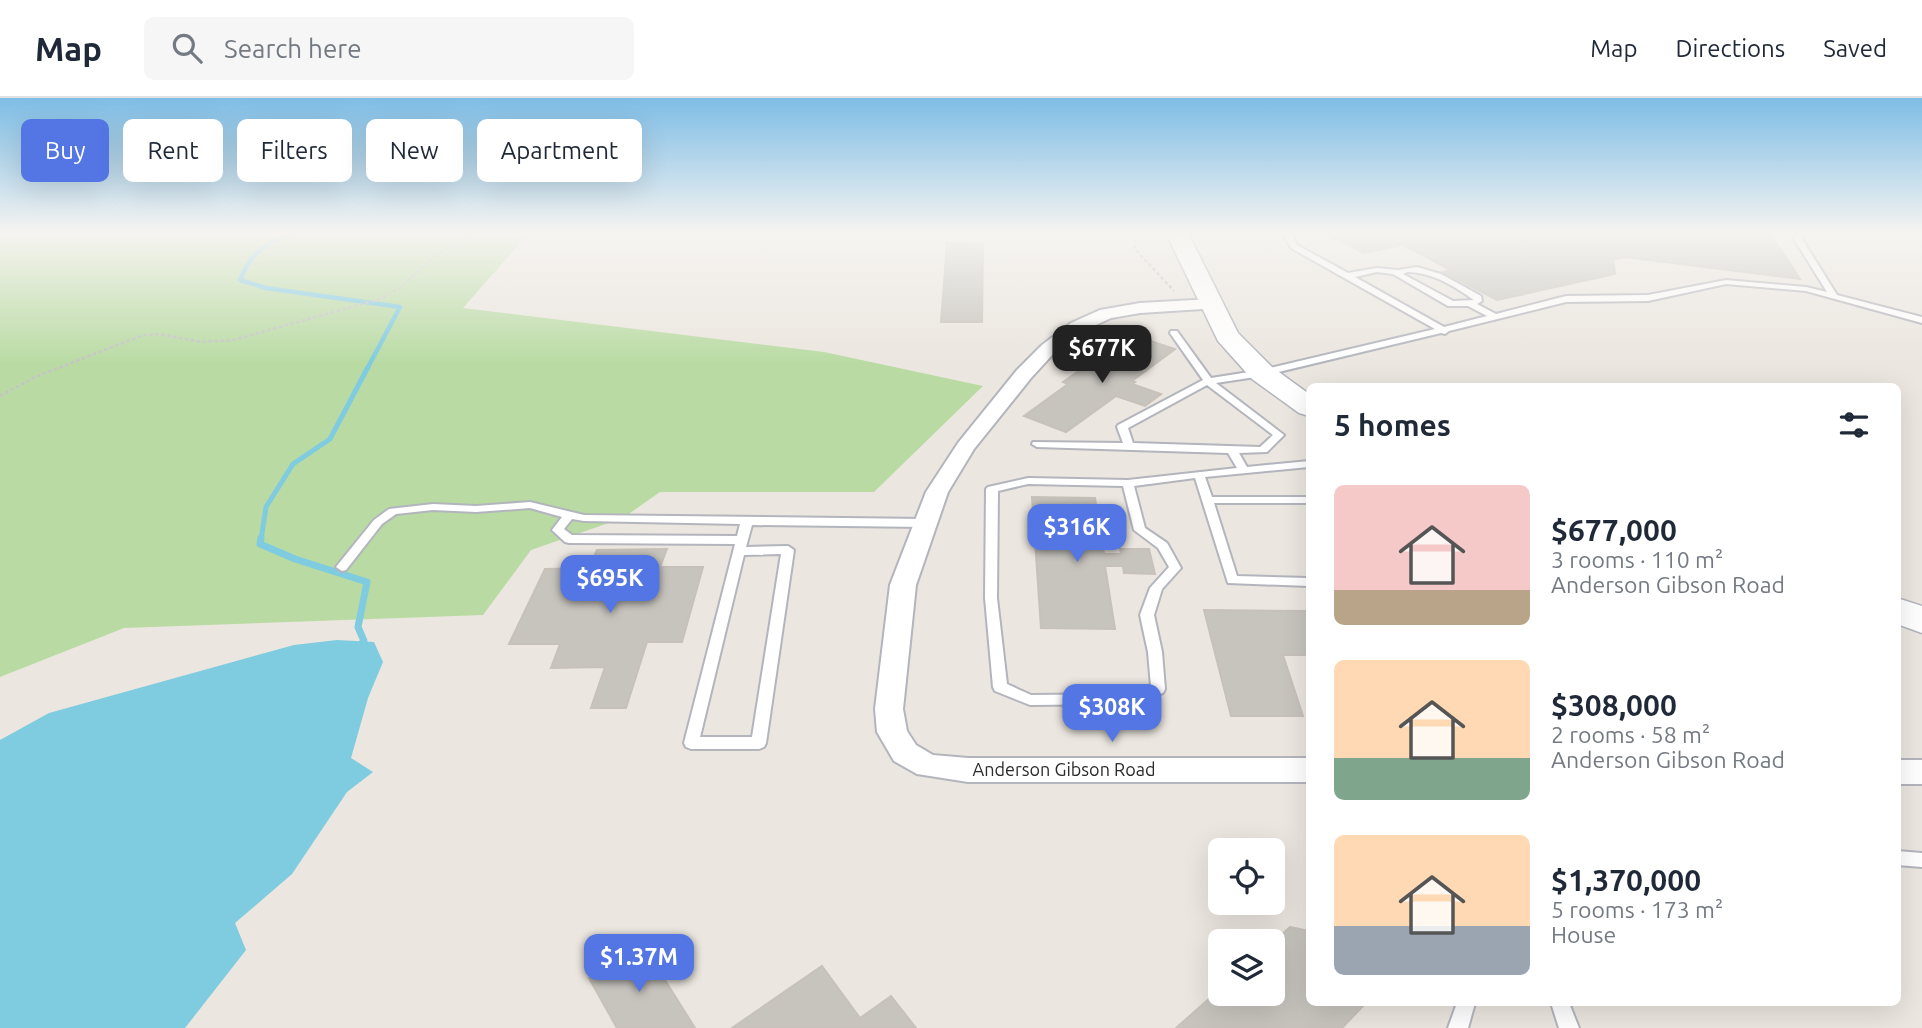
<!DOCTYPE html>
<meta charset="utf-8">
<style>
body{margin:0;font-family:Ubuntu,sans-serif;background:#f6f6f7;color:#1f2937;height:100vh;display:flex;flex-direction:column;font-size:26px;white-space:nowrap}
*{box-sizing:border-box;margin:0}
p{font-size:23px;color:#747a83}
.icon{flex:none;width:38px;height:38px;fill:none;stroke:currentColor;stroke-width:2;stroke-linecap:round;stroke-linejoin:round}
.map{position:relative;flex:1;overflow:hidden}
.sheet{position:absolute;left:1306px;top:285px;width:595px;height:623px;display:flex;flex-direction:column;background:#fff;border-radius:10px;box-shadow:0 7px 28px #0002}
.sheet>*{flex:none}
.top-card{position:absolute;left:21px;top:21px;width:665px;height:63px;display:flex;gap:14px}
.tools{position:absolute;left:1208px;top:740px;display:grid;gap:14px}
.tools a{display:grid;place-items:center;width:77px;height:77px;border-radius:10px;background:#fff;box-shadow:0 7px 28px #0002;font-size:35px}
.price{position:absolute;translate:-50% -60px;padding:0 16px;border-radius:14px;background:#5376e4;color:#fff;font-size:23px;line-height:46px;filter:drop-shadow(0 2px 4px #0008)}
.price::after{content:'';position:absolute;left:50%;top:42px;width:21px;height:16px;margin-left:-10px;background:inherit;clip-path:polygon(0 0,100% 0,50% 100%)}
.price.active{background:#222;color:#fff}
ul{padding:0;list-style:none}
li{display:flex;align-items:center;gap:21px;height:175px;padding:0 28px}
li span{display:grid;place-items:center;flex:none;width:196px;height:140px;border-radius:10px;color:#555}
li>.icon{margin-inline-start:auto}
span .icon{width:84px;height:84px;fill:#fffc;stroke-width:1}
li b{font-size:30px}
h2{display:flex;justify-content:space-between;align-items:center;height:84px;padding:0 28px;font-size:30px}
.tag{padding:0 24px;border-radius:10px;background:#fff;box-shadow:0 7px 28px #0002;font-size:24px;line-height:63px}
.tag.active{background:#5376e4;color:#fff}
header{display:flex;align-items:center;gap:42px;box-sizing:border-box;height:98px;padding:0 35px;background:#fff;border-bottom:2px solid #e0e1e3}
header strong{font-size:33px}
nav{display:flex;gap:38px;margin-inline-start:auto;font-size:24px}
.search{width:490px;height:63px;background:#f6f6f7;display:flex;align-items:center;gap:18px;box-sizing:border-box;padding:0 24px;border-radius:10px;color:#747a83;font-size:26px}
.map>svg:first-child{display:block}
.green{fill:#b9dba3}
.water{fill:#7fcbe0}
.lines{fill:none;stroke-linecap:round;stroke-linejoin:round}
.stream-far2{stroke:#7fcbe0;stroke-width:4.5}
.stream-far1{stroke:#7fcbe0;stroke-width:5}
.stream{stroke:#7fcbe0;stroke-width:7}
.building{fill:#c7c4be;stroke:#c7c1b9;stroke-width:2}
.lane-casing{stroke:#b3b5bd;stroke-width:4}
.street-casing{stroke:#b3b5bd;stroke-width:4}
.secondary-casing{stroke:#b3b5bd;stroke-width:3}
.path{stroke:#c4c4c4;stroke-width:2.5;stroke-dasharray:3.5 2.5;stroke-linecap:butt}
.lane{fill:#fff;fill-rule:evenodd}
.street{fill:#fff;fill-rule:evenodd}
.secondary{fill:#fff;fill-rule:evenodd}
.labels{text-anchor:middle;stroke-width:5;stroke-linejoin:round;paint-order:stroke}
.street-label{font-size:18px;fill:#2b2b2b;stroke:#fff}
</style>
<header>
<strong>Map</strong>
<div class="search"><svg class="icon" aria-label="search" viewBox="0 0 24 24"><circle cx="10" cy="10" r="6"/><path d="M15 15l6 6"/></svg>Search here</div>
<nav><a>Map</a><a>Directions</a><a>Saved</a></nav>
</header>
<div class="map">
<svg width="1922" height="930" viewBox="0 0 1922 930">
<rect width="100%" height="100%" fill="#ebe6df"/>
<polygon class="green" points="0,135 529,135 463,210 824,254 983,288 874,394 660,394 623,420 531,452 483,517 124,530 0,579"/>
<polygon class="water" points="337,542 374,544 383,564 368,600 351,660 373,674 347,694 292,776 235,825 246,852 185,930 0,930 0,642 49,615 294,547"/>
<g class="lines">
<path class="stream-far2" d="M 293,135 C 266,145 251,154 240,182 L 266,190 L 400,209 L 367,271"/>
<polyline class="stream-far1" points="261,442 266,409 293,366 330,341 368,269"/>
<polyline class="stream" points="261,440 260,446 295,461 367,484 358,529 364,543 359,548"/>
</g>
<g class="building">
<polygon points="1325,135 1770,135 1800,181 1625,159 1613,162 1615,176 1497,202 1443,174 1451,172 1403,147 1364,155"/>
<polygon points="947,145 983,146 982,224 941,224"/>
<polygon points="1135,238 1175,251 1132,283 1135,284 1132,286 1161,296 1145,308 1116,298 1066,334 1024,318 1068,286 1063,284 1090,265 1095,266"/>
<polygon points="1032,399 1095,400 1104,456 1121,456 1120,451 1149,451 1155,476 1124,475 1123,468 1105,468 1115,531 1041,530"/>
<polygon points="667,451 660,469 703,469 682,544 647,544 626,610 591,610 605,569 551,570 560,546 509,546 545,471 589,470 597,452"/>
<polygon points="1204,512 1309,513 1309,557 1283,557 1303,618 1231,618"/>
<polygon points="1290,829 1309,833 1309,905 1366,905 1342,930 1176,930 1220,891 1220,896 1272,896 1272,845"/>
<polygon points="643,847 695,930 617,930 589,880"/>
<polygon points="822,868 860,920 891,898 916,930 732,930"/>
</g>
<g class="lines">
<g class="lane-casing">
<g id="lane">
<path d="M 1283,135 L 1291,135 L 1297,147 L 1348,175 L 1377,170 L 1398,172 L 1417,169 L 1441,176 L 1481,198 L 1482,203 L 1477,206 L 1496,216 L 1566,198 L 1648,197 L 1726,182 L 1806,189 L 1827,194 L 1794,141 L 1798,135 L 1806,135 L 1802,141 L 1837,197 L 1922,219 L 1922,225 L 1806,193 L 1726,186 L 1648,203 L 1566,204 L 1449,233 L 1445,236 L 1441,235 L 1262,278 L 1216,285 L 1284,337 L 1267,354 L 1239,355 L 1247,369 L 1309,363 L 1309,369 L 1205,379 L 1212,399 L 1309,399 L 1309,405 L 1214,405 L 1237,478 L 1309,480 L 1309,488 L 1228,485 L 1195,380 L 1134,388 L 1145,430 L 1167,445 L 1181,470 L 1162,491 L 1154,517 L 1162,554 L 1165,591 L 1163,595 L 1131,606 L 1030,607 L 995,593 L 993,589 L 985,500 L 986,391 L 988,389 L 1028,380 L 1128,382 L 1237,370 L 1228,355 L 1037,349 L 1032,346 L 1033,344 L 1123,345 L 1117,329 L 1118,327 L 1203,282 L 1170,235 L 1171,233 L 1177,233 L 1211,280 L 1262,272 L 1435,231 L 1291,150 ZM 1377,174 L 1393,176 L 1448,208 L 1468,208 L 1487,218 L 1444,229 L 1355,179 ZM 1407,174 C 1432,174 1454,188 1474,202 L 1453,203 L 1403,176 ZM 1207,287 L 1273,337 L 1260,349 L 1133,345 L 1128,330 ZM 1028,386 L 1123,388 L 1134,432 L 1158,450 L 1169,469 L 1150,490 L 1140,517 L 1148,554 L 1151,588 L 1130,596 L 1031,597 L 1007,586 L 997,500 L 998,393 Z"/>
<path d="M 530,404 L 584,417 L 925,421 L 931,425 L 925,429 L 752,427 L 746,449 L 788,448 L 794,452 L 766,645 L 764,649 L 759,651 L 691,651 L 686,649 L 684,645 L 735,446 L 569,445 L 565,444 L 552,432 L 562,419 L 530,410 L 476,414 L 433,412 L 396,416 L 382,426 L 346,472 L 342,473 L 336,469 L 374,422 L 389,411 L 433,406 L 476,408 ZM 572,421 L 584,423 L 740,426 L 737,438 L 572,437 L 564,431 ZM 781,456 L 752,639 L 700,639 L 744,457 Z"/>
<polygon points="1897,753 1922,755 1922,769 1897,767"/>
<polygon points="1457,905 1475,905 1468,930 1448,930"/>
<polygon points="1551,905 1569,905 1579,930 1559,930"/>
</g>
</g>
<g class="street-casing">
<g id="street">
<polygon points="1212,201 1220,206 1218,210 1140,215 1111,220 1083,233 1054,255 1031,280 974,351 948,394 916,487 903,611 907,633 916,647 933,657 968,660 1309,660 1309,684 968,684 917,676 894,663 877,634 875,611 890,487 926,394 958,345 1017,272 1042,247 1071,225 1100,212 1140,205"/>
<rect x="1897" y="662" width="25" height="24"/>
</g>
</g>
<g class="secondary-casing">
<g id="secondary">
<polygon points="1166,135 1188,135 1238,235 1272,269 1309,296 1309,318 1299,315 1252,281 1218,243"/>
<polygon points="1897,500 1922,508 1922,535 1897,526"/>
</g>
</g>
<g class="path">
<polyline points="1135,135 1135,151 1174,193"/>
<polyline points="0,298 35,279 143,237 159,236 201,244 233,242 380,201 400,190 436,157 473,135"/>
</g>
<use href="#lane" class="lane"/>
<use href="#street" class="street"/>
<use href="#secondary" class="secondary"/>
</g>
<linearGradient id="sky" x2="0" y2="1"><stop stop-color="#7ebde5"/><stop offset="0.51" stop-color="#f6f4f1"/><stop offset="1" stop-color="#f6f4f1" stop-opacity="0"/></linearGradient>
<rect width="1922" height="265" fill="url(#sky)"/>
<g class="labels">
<g class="street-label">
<text x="1064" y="678">Anderson Gibson Road</text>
</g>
</g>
</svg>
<div class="tools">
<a><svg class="icon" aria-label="locate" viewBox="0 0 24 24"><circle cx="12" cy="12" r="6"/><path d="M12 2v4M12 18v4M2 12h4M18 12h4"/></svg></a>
<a><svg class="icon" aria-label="layers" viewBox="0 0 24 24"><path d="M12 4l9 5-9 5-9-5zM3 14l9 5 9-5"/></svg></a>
</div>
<b class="price active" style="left:1102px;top:287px">$677K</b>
<b class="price" style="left:1077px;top:466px">$316K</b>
<b class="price" style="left:610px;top:517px">$695K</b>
<b class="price" style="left:1112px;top:646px">$308K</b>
<b class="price" style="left:639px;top:896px">$1.37M</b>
<div class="top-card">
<a class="tag active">Buy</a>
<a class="tag">Rent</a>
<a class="tag">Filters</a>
<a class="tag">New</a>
<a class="tag">Apartment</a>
</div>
<section class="sheet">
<h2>5 homes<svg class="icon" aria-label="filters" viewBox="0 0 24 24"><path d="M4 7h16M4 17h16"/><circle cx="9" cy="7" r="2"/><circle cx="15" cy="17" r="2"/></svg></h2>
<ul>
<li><span style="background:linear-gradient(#f6c9c9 75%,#b9a48a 0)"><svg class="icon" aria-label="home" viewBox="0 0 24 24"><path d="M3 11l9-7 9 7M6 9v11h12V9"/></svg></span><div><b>$677,000</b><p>3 rooms · 110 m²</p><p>Anderson Gibson Road</p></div></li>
<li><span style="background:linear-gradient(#ffd9b3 70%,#7fa58c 0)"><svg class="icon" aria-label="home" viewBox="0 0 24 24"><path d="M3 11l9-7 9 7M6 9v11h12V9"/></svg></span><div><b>$308,000</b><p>2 rooms · 58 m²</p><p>Anderson Gibson Road</p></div></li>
<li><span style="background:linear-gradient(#ffd9b3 65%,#9aa5b1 0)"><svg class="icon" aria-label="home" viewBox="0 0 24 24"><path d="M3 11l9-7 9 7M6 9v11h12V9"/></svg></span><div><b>$1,370,000</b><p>5 rooms · 173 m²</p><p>House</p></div></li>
</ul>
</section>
</div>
